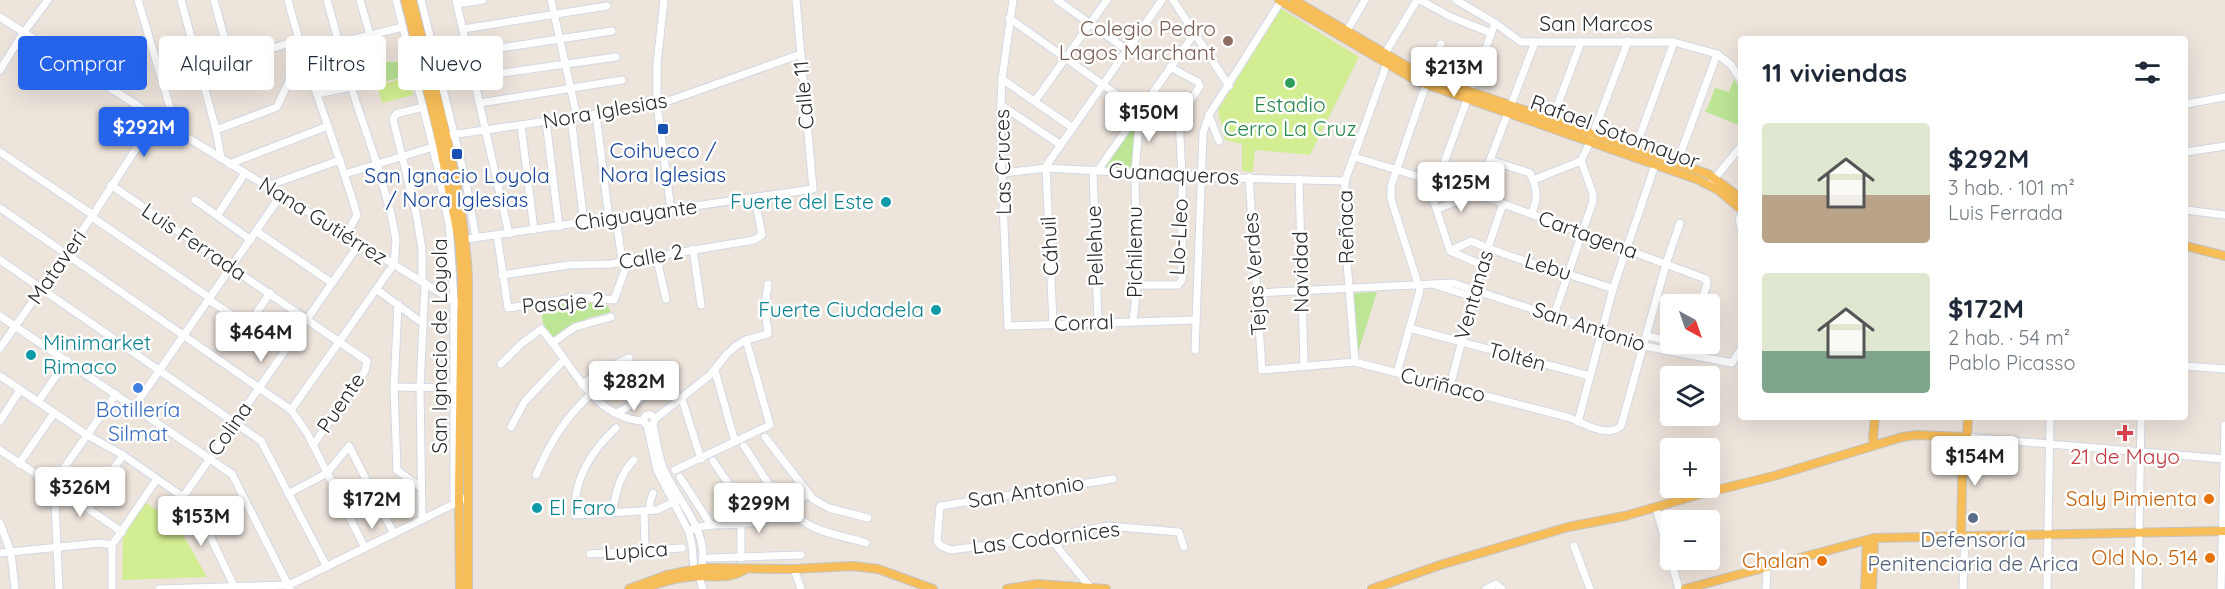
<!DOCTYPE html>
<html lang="es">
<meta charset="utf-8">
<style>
body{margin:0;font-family:Quicksand,sans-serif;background:#f2f2f3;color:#1f2937;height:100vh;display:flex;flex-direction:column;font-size:22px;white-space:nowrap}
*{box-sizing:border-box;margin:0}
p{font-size:20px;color:#747a83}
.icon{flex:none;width:33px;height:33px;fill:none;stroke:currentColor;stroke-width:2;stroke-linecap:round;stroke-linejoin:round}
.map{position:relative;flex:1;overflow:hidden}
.sheet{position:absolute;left:1738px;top:36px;width:450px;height:384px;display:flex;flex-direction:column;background:#fff;border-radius:6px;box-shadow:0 6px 24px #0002}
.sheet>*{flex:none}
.banner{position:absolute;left:18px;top:36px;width:570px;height:54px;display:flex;gap:12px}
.needle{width:39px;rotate:140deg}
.controls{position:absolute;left:1660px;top:294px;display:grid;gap:12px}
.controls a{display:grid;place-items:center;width:60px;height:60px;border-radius:6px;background:#fff;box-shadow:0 6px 24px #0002;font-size:30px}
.price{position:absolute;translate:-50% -51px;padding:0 14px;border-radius:6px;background:#fff;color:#222;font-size:20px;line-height:39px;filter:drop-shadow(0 2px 3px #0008)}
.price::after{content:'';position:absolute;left:50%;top:36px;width:18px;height:14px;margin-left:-9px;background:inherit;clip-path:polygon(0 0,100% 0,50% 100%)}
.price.on{background:#2563eb;color:#fff}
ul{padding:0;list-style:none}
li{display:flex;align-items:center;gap:18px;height:150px;padding:0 24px}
li span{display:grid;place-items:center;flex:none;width:168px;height:120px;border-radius:6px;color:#555}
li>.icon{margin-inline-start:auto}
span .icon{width:72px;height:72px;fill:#fffc;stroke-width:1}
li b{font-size:26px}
h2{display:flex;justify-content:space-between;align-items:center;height:72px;padding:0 24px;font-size:26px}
.tag{padding:0 21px;border-radius:6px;background:#fff;box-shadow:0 6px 24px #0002;font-size:21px;line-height:54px}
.tag.on{background:#2563eb;color:#fff}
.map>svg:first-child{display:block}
.green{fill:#bce696}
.pitch{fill:#d3ee92}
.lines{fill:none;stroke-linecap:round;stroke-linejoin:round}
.minor-casing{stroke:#d2d8e4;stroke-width:9}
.major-casing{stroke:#c4c4c4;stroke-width:10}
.minor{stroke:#fff;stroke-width:7}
.major{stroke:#f7bd58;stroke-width:8}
.education-dot{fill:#8d6e63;stroke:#fff;stroke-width:2}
.leisure-dot{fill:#2e9e5b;stroke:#fff;stroke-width:2}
.transit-dot{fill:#1a4fb4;stroke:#fff;stroke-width:2}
.culture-dot{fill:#0f9aa8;stroke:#fff;stroke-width:2}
.shop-dot{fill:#3f7fe0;stroke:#fff;stroke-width:2}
.health-dot{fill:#e0444e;stroke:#fff;stroke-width:2}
.food-dot{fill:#e8710a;stroke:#fff;stroke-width:2}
.service-dot{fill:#5c6f8a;stroke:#fff;stroke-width:2}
.labels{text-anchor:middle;stroke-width:5;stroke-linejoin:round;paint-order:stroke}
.street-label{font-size:21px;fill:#2b2b2b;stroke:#fff}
.education-label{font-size:21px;fill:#785e54;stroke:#fff;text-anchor:end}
.leisure-label{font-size:21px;fill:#27864d;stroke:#fff}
.transit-label{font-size:21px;fill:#164399;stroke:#fff}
.culture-label{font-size:21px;fill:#0d838f;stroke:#fff;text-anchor:end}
.shop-label{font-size:21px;fill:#366cbe;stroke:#fff}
.health-label{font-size:21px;fill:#be3a42;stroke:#fff}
.food-label{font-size:21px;fill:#c56008;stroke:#fff;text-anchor:end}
.service-label{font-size:21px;fill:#4e5e75;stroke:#fff}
</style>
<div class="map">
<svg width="2225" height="589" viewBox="0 0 2225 589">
<rect width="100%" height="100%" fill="#ede4dc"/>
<g class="green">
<polygon points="377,62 404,62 409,76 367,85 362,70"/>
<polygon points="1734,79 1741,91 1741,126 1704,111 1707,109 1715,88 1729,92"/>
<polygon points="1136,120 1132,170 1102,168"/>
<polygon points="1377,292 1357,356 1353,296 1356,293"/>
<polygon points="584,302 608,306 611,312 588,318 551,338 543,324 541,304"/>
</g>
<g class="pitch">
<polygon points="1280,8 1359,57 1310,155 1255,150 1253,172 1242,171 1242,144 1225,140 1218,110"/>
<polygon points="408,77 413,95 382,103 377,86"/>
<polygon points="145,502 177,524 207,577 122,580 123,535"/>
</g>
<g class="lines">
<g class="minor-casing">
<g id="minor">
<polyline points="138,0 177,131"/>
<polyline points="181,0 216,130 221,158"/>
<polyline points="214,0 229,55 235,61 298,40"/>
<path d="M 288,0 C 306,73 336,142 357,215 L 346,235"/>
<polyline points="360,0 370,35"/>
<polyline points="396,0 433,147 449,224 454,301 454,504"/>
<polyline points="421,0 466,182 476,238"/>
<polyline points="456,0 509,234"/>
<polyline points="551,0 577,117"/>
<polyline points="664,0 657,64 657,105 671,210"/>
<polyline points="1013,0 1002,79 1000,126 1008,326 1196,320"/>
<polyline points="1057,0 1127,50"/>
<polyline points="1173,0 1229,86"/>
<polyline points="1420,0 1451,17 1491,33"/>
<polyline points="1456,0 1495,23 1521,42 1674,42 1717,54 1730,64 1742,81"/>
<polyline points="457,4 483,0"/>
<polyline points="0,17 177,131 463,307"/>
<polyline points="1009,18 1140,111 1179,118"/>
<polyline points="463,29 607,6"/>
<polyline points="1345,34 1365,0"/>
<polyline points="302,52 403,27"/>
<polyline points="468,53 612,31"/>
<polyline points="0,70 24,32 48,0"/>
<polyline points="474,77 616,57"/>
<polyline points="1429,77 1441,44"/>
<polyline points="1002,79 1073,128"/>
<polyline points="317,94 351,87"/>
<polyline points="1035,101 1107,0"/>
<polyline points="480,103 622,80"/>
<polyline points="2186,104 2225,97"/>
<polyline points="1001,105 1061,145"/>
<polyline points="596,114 609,219"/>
<polyline points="1209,115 1219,141"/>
<polyline points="571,117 584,223"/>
<polyline points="1552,120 1581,42"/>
<polyline points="546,121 559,227"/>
<polyline points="521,125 534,230"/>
<polyline points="216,130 277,107 302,52"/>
<polyline points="444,136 657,105 801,54"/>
<polyline points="1635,149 1674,42"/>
<polyline points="0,152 93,215"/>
<polyline points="2186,152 2225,146"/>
<polyline points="1354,157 1437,182"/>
<path d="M 1490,160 L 1530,173 C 1537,189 1539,198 1531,214"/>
<polyline points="1677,163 1717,54"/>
<polyline points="229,164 328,126"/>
<polyline points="1093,170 1098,323"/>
<polyline points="1098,170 1195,33"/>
<polyline points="1003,173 1046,168 1230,178 1345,181"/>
<polyline points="345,174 433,147"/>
<path d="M 1249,177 L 1262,370 L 1355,362 L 1567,417 C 1582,422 1607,439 1621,426 L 1666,264 L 1680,223"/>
<polyline points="1299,179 1304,365"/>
<polyline points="1533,180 1581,161"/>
<polyline points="1711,183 1742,145"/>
<polyline points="111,185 367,361 365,371 313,445"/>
<polyline points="267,186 340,160"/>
<polyline points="1477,194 1535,42"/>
<polyline points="195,200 251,240"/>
<polyline points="0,208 291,410 307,433 365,548"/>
<polyline points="1437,209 1477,194 1706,279 1707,284 1701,304"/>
<polyline points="2186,210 2225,215"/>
<polyline points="1742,213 1739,219 1742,232"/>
<polyline points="217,216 245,173"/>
<polyline points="92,217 210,298"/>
<polyline points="616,218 622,261"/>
<polyline points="256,231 332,283"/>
<polyline points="497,235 508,308 580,297 614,300 628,261"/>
<polyline points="460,240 813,189 796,0"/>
<polyline points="693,249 701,305"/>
<path d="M 1450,251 L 1471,241 C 1516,261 1566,272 1613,289"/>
<polyline points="656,255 666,299"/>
<polyline points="0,260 261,441 327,567"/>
<polyline points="1482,265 1450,251 1433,199 1437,182 1495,23"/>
<polyline points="502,275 569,265 611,264 754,240 762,235 755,198"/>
<polyline points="422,282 422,249 416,213 393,119 396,114 423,107"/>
<polyline points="1137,285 1178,285 1182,280 1182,175 1179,118 1200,86 1198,82 1170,67"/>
<polyline points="1435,285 1473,297"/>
<polyline points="376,289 421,322"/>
<polyline points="1256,293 1453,283 1644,346 1732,363 1742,347"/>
<polyline points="209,300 285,350"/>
<polyline points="398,304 394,387 397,470 420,487"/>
<polyline points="1554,315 1593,201 1593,194 1581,161 1590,142 1628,41"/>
<polyline points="0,316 232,474 290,589"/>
<polyline points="1133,321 1137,285 1135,173 1140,111"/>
<polyline points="1053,324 1046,166 1162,0"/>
<polyline points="248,325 270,293"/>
<polyline points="1409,328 1590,376"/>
<polyline points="1646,336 1671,341"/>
<polyline points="552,343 575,327 611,317"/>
<polyline points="0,348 93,215 156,118"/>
<polyline points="1195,350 1203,133 1209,115 1281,1"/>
<polyline points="1355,362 1344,224 1345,181 1385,69 1387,50 1417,0"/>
<path d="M 501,364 L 521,344 L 541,329 C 571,361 592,419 644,421"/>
<polyline points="2186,366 2225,369"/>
<polyline points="715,371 735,442"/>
<polyline points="1397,373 1420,290 1391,199 1391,186 1426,84"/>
<polyline points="0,376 87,435 123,455 183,497 198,511 234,586"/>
<polyline points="582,385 599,372 629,358"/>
<polyline points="1450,386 1482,265 1503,204"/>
<polyline points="394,387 453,388"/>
<polyline points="682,399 701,459"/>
<polyline points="38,402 67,360"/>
<polyline points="134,407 281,195"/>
<polyline points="291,410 394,264 396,240 391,214 377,164 351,87 327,0"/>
<polyline points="617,413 640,400"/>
<circle cx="649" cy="420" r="5.5"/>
<polyline points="655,419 710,375 727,354 737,345 746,340 768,334 765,306 768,284"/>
<polyline points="0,421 20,390"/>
<polyline points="1578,422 1613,289 1655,165"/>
<path d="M 653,424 C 656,440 658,455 664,470 C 678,502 713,534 700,572"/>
<polyline points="647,425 657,470 689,532 692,545 694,569 699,576 703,589"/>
<polyline points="511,427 525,401 564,360"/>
<path d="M 616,428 C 591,451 573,479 575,515 L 657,510 L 680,499"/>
<polyline points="765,437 813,499 829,508 868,518"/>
<polyline points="1967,437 2224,459"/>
<path d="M 744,446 C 763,474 781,511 813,527 C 829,535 849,537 866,543"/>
<path d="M 0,450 C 19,464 52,478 55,503 L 59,589"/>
<polyline points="713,461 755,523"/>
<polyline points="19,464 54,413"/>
<polyline points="675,470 770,425 746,340"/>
<path d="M 536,475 C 551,441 564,419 591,394"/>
<polyline points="680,477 711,525"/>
<polyline points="1113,479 940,506 937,541 941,546 951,550 1049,537 1108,526 1179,532 1184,547"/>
<polyline points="54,482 87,508 122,532"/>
<polyline points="50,488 116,394"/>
<polyline points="288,494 327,473 349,446 394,534"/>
<polyline points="183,497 360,243"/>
<polyline points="87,508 123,455"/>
<polyline points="1656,508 1679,589"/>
<polyline points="650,510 650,502 653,493"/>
<polyline points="644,511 645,550"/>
<path d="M 612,513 C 616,493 619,475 634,460"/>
<polyline points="422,520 420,387 425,283"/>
<polyline points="0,523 11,553 15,589"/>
<path d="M 693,529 C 708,523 725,526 740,524 C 767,523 788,510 808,494"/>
<polyline points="1049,537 1090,587"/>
<polyline points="1574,546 1590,589"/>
<polyline points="0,553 100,543 112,545"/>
<polyline points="590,554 682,548"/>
<polyline points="709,558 801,555"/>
<polyline points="741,558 741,524"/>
<polyline points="794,569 801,589"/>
<polyline points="112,589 112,545 157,479"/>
<polyline points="159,589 289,585 466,498"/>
<polyline points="1486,589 1496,584 1502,589"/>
<polyline points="1766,589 1767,567"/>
<polyline points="1963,589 1965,536"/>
<polyline points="2047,589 2050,417"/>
<polyline points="2138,589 2141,417"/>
<polyline points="2221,589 2225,425"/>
</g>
</g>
<g class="major-casing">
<g id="major">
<polyline points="405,0 437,129 459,240 462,278 459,492 460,589"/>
<path d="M 412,0 C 435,92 463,183 468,278 L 468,589"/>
<polyline points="1279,0 1417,81 1699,180 1718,190 1742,210"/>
<polyline points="1294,0 1420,74 1708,174 1742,199"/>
<polyline points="2186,246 2225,256"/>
<polyline points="1875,445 1873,438 1875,417"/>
<polyline points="1961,536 1963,437"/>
<polyline points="629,589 667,575 702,568 794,569 852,566 878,569 933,589"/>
<path d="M 643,589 C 660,582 680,577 698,576 C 715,576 729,579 744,570"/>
<polyline points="1007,589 1037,584 1106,589"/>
<polyline points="1372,589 1440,565 1568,527 1625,516 1701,494 1774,476 1902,437 1917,435 1967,437 1968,417"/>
<polyline points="1685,589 1874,538 2225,531"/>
<polyline points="1865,589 1867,540"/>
<polyline points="1872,589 1874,538"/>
</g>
</g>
<use href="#minor" class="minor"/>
<use href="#major" class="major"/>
</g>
<circle class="education-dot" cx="1228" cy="41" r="6"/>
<circle class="leisure-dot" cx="1290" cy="83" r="6"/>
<g class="transit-dot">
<rect x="657" y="123" width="12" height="12" rx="3"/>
<rect x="451" y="148" width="12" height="12" rx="3"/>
</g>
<g class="culture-dot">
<circle cx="886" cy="202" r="6"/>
<circle cx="936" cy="310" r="6"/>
<circle cx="31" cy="355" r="6"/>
<circle cx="537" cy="508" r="6"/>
</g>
<circle class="shop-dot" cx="138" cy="388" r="6"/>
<path class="health-dot" d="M2122 424h6v6h6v6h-6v6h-6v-6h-6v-6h6z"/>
<g class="food-dot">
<circle cx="2209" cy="499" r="6"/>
<circle cx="2210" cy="558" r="6"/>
<circle cx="1822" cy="561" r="6"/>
</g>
<circle class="service-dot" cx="1973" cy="518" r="6"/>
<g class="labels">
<g class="street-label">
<text x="1596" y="31">San Marcos</text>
<text transform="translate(804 95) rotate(-95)" y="7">Calle 11</text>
<text transform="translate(605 111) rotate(-10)" y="7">Nora Iglesias</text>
<text transform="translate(1615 132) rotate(20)" y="7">Rafael Sotomayor</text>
<text transform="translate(1003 162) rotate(-91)" y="7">Las Cruces</text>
<text transform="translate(1174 174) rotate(3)" y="7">Guanaqueros</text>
<text transform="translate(636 215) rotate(-8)" y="7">Chiguayante</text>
<text transform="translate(323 221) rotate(32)" y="7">Nana Gutiérrez</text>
<text transform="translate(1346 227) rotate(-91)" y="7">Reñaca</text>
<text transform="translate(1588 235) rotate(20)" y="7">Cartagena</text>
<text transform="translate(1179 237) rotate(-87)" y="7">Llo-Lleo</text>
<text transform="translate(194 242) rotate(34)" y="7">Luis Ferrada</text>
<text transform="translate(1050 246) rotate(-93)" y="7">Cáhuil</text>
<text transform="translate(1095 246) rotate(-92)" y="7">Pellehue</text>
<text transform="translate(1135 252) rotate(-90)" y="7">Pichilemu</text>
<text transform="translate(651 257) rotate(-10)" y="7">Calle 2</text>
<text transform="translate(57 267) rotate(-55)" y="7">Mataveri</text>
<text transform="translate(1548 267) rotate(17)" y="7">Lebu</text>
<text transform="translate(1301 272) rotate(-91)" y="7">Navidad</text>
<text transform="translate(1255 274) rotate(-94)" y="7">Tejas Verdes</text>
<text transform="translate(1474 295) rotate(-74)" y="7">Ventanas</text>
<text transform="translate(563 303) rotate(-5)" y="7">Pasaje 2</text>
<text transform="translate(1084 323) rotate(-2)" y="7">Corral</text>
<text transform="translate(1589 327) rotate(18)" y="7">San Antonio</text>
<text transform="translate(440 346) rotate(-90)" y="7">San Ignacio de Loyola</text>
<text transform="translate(1517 357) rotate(15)" y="7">Toltén</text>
<text transform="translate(1443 385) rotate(14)" y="7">Curiñaco</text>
<text transform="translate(341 403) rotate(-56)" y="7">Puente</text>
<text transform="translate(230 429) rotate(-55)" y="7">Colina</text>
<text transform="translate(1026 492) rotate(-9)" y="7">San Antonio</text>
<text transform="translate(1046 538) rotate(-7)" y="7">Las Codornices</text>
<text transform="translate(636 551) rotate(-4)" y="7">Lupica</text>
</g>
<g class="education-label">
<text x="1216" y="36">Colegio Pedro<tspan x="1216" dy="24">Lagos Marchant</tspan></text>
</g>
<g class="leisure-label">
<text x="1290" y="112">Estadio<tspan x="1290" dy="24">Cerro La Cruz</tspan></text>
</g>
<g class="transit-label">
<text x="663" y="158">Coihueco /<tspan x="663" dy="24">Nora Iglesias</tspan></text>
<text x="457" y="183">San Ignacio Loyola<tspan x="457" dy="24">/ Nora Iglesias</tspan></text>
</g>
<g class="culture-label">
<text x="874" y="209">Fuerte del Este</text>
<text x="924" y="317">Fuerte Ciudadela</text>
<text x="43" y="350" text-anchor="start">Minimarket<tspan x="43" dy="24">Rimaco</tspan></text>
<text x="549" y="515" text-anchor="start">El Faro</text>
</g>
<g class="shop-label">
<text x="138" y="417">Botillería<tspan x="138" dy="24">Silmat</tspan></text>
</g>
<g class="health-label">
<text x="2125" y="464">21 de Mayo</text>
</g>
<g class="food-label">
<text x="2197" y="506">Saly Pimienta</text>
<text x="2198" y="565">Old No. 514</text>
<text x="1810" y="568">Chalan</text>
</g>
<g class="service-label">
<text x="1973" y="547">Defensoría<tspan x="1973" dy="24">Penitenciaria de Arica</tspan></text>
</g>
</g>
</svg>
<div class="controls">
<a><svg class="needle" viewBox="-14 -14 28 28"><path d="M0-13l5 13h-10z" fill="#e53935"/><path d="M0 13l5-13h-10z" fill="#747a83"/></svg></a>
<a><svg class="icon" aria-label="layers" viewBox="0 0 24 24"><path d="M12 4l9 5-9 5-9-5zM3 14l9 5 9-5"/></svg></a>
<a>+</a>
<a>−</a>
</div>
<b class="price" style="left:1454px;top:98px">$213M</b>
<b class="price" style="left:1149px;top:143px">$150M</b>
<b class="price on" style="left:144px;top:158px">$292M</b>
<b class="price" style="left:1461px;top:213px">$125M</b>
<b class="price" style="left:261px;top:363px">$464M</b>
<b class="price" style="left:634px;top:412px">$282M</b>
<b class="price" style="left:1975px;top:487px">$154M</b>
<b class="price" style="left:80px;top:518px">$326M</b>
<b class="price" style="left:372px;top:530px">$172M</b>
<b class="price" style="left:759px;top:534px">$299M</b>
<b class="price" style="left:201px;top:547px">$153M</b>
<div class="banner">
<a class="tag on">Comprar</a>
<a class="tag">Alquilar</a>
<a class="tag">Filtros</a>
<a class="tag">Nuevo</a>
</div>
<section class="sheet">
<h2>11 viviendas<svg class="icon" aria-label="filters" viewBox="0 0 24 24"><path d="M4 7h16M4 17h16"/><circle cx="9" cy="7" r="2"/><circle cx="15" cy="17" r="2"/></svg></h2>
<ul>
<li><span style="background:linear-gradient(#dfe7d0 60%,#b9a48a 0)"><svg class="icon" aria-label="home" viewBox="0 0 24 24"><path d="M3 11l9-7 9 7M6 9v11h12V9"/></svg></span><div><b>$292M</b><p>3 hab. · 101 m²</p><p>Luis Ferrada</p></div></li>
<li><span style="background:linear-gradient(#dfe7d0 65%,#7fa58c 0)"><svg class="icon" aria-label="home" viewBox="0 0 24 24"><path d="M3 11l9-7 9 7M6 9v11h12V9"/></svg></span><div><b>$172M</b><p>2 hab. · 54 m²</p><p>Pablo Picasso</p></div></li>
</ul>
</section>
</div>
